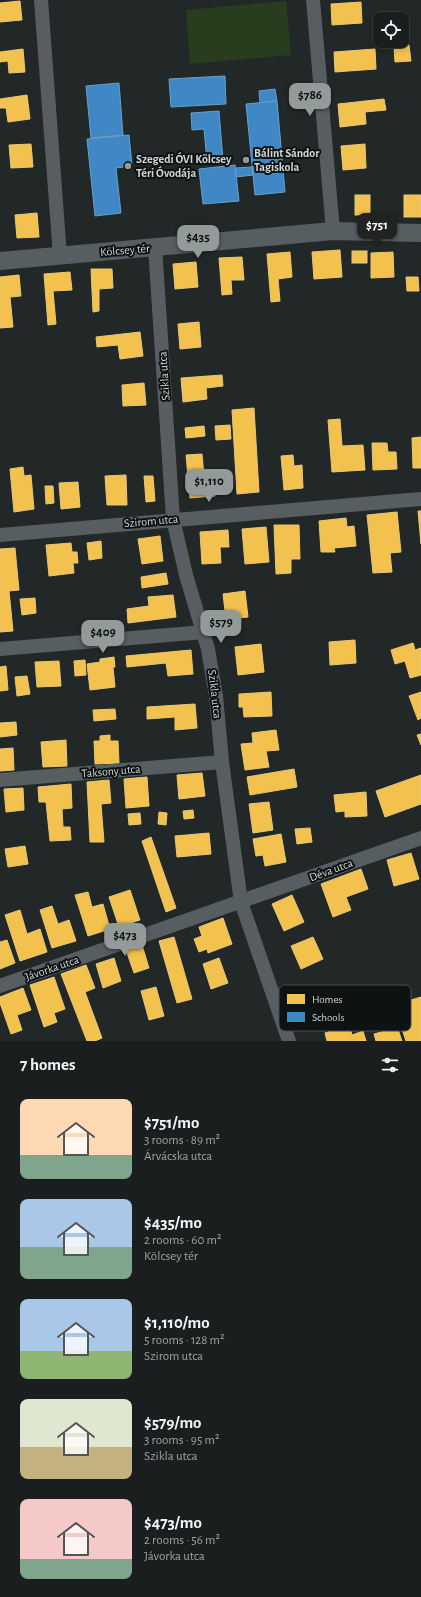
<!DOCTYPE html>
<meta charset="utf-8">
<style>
body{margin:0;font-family:"Alegreya Sans",sans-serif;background:#272b2b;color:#f1f3f6;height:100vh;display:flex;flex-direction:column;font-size:15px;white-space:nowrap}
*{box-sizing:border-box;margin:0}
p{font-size:13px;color:#9fa2a4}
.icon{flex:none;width:22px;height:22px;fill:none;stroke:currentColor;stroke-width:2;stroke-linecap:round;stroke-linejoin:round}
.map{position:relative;height:1041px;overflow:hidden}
.panel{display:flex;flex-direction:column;background:#1a1e1e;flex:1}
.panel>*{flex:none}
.controls{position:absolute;left:373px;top:12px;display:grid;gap:8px}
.controls a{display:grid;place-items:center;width:36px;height:36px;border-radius:8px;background:#1a1e1e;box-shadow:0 2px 6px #0003,0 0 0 1px #383c3c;font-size:20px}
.price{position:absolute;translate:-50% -34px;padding:0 9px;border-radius:8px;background:#929a9a;color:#111;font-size:13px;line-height:26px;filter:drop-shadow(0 1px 2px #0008)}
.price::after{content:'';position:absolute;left:50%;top:24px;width:12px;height:9px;margin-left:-6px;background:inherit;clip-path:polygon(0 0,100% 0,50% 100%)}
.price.on{background:#222;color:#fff}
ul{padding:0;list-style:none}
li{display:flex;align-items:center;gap:12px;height:100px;padding:0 20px}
li span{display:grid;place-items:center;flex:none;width:112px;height:80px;border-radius:8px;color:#555}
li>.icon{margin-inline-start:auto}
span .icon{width:48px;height:48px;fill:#fffc;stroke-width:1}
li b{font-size:17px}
h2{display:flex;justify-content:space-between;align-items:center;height:48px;padding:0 20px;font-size:17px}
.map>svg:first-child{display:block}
.grass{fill:#273d1e}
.homes{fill:#f2c14e;stroke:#e8c877}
.schools{fill:#3f88c5;stroke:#6aa0ca}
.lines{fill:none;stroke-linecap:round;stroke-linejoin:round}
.minor{stroke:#575e62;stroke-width:14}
.tertiary{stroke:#575e62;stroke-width:18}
.poi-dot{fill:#929a9a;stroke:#0d1212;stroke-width:1.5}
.labels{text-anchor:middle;stroke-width:4;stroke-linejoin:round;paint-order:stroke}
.poi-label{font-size:12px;font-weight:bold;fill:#cfd7d7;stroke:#0d1212;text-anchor:start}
.street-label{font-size:12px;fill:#cfd7d7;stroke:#0d1212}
.key{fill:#0d1212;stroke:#474d4d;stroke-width:1}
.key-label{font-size:11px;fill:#cfd7d7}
</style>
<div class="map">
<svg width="421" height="1041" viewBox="0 0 421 1041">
<rect width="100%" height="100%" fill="#222828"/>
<polygon class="grass" points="286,1 291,55 190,64 186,10"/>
<g class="homes">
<polygon points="20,1 22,20 0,22 0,3"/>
<polygon points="361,2 362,23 332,25 331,4"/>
<polygon points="409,45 411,61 395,62 394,47"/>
<polygon points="23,49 25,72 9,73 8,61 0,62 0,52"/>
<polygon points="375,49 376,69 335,72 334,52"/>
<polygon points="27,95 30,119 8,122 6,108 0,108 0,99"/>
<polygon points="384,99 386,110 365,112 366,124 340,127 338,104"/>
<polygon points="31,144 33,167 11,168 9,145"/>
<polygon points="365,144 366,168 343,170 341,146"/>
<rect x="355" y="195" width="15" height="20"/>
<rect x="404" y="195" width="17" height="22"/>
<polygon points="37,213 39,237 17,238 15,215"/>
<polygon points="340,250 342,277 314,279 312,252"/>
<rect x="352" y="251" width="15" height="12"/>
<polygon points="290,252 292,277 278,279 280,301 271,302 267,254"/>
<polygon points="393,252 394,277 371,278 371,253"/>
<polygon points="242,257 244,280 231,280 232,294 222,295 219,258"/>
<polygon points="196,262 198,287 175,289 173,264"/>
<polygon points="91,269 112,269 113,288 99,289 99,311 93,312"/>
<polygon points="70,272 72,290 53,291 56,324 48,325 44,274"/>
<polygon points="19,275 21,296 10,297 13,327 0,328 0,277"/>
<polygon points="406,277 418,277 419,291 407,291"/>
<polygon points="199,322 201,347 180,349 178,324"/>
<polygon points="140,332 143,356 120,359 118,345 97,347 96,337"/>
<polygon points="222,375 223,386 206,388 207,399 183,402 181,378"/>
<polygon points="144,383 146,405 123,406 122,385"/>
<polygon points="254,408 259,492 237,494 232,410"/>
<polygon points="340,419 342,446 363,445 365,470 332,472 328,420"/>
<polygon points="230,425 231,439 216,440 215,426"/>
<polygon points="204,426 205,436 186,438 185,428"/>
<polygon points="421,437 421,468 413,468 412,438"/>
<polygon points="372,443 387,443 388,452 396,452 397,469 373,470"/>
<polygon points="202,454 204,476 214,475 215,496 190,498 186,455"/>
<polygon points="293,455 294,466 302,465 303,488 284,490 281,456"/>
<polygon points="23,467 24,476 31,475 34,509 14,512 10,469"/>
<polygon points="126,475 127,505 107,505 105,476"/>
<polygon points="144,476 153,476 155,501 146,502"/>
<polygon points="78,482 80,507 61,509 59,483"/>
<polygon points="45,486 53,486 54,503 46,504"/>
<polygon points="418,511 421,511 421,544"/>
<polygon points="397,512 401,552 390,553 392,572 373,573 367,515"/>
<polygon points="346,518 347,527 354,526 356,546 334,548 335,552 321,552 319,521"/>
<polygon points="274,525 299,525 300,559 291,559 291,573 276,574"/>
<polygon points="266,527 269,562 245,564 242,529"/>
<polygon points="228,530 229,547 220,547 221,563 202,564 200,532"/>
<polygon points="160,536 163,561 142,564 138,539"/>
<polygon points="101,541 102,558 89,560 87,543"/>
<polygon points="71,543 72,552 77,552 78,563 73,563 74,573 49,576 46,545"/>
<polygon points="15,548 19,590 9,591 13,631 0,632 0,549"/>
<polygon points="166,573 168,584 142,588 141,577"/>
<polygon points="245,591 248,617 226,619 223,594"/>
<polygon points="173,595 176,617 128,623 127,609 149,606 148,597"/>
<polygon points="35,598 36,613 22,615 20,599"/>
<polygon points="355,640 356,663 330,665 329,642"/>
<polygon points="413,643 415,650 421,648 421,675 410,678 405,661 395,664 391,650"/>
<polygon points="261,644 264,672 238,675 235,647"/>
<polygon points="191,650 193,674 168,676 166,663 127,667 126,656"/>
<polygon points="114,657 115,667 113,667 115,687 90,690 87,664 100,662 100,659"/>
<polygon points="85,660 86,675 75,676 74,661"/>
<polygon points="59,661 61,686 37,687 35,662"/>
<polygon points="6,666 8,690 0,691 0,667"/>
<polygon points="27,676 30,694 17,696 15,677"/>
<polygon points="271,692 272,716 244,717 243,707 239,707 239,694"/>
<polygon points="421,692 421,718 418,720 409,696"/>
<polygon points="195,704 197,728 175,730 175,717 147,719 147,707"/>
<polygon points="115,709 116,719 94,721 93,710"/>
<polygon points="16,722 17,735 0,737 0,723"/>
<polygon points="276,730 279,750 266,751 269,767 245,770 241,744 253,743 252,733"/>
<polygon points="421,734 421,745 417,735"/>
<polygon points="110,735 110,741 118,741 119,763 95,764 94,741 100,741 100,736"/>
<polygon points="66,740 67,766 43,767 41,742"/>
<polygon points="13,748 14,770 0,771 0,749"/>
<polygon points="294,769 297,787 250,795 247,777"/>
<polygon points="202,773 205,796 179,799 177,775"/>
<polygon points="421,775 421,804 385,817 376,791"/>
<polygon points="147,777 149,806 126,808 124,779"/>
<polygon points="109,780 111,803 101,804 104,842 90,842 87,782"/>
<polygon points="71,784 72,808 62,809 63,827 70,827 71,840 50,841 46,802 39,802 38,787"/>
<polygon points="23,788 24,810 6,812 4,789"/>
<polygon points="366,792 367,816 345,817 345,811 336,812 334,795"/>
<polygon points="269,802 273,830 253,833 249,804"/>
<polygon points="193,810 194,818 184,819 183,811"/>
<polygon points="159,812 167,813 166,825 158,824"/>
<polygon points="140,813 141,824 129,825 128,814"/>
<polygon points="310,828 312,842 297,844 295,829"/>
<polygon points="209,833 211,854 177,857 175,836"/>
<polygon points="281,834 286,862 265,866 263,855 256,856 253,839"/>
<polygon points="151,837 176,908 166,912 142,841"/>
<polygon points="25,846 28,864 8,867 5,849"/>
<polygon points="411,853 419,879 394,886 387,860"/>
<polygon points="361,869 368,889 346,897 351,910 333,917 321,884"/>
<polygon points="130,890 140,920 119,927 109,897"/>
<polygon points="88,892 92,907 103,904 110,929 88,936 75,895"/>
<polygon points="292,895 304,922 284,931 272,904"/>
<polygon points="52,906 58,924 69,920 76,941 52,948 40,910"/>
<polygon points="20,910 27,934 40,929 47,952 20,961 5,915"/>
<polygon points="223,918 232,944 208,953 207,949 199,952 194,939 202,936 199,927"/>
<polygon points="174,937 192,999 177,1003 159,941"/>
<polygon points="313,937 323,959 301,969 291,946"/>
<polygon points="7,940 15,963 0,969 0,942"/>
<polygon points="142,945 149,968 134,973 126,950"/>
<polygon points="114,958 121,981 103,988 96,964"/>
<polygon points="219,958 228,983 211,989 203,964"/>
<polygon points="86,965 95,988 85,992 102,1038 95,1041 87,1041 61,974"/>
<polygon points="54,977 65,1009 54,1013 57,1022 44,1027 30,985"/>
<polygon points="156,987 164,1016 149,1020 141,991"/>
<polygon points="23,988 31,1010 17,1015 22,1030 11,1034 0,1003 0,997"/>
<polygon points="421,997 421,1041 406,1041 401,1026 407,1024 401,1003"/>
<polygon points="393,1015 402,1041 376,1041 374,1034 385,1031 381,1019"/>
<polygon points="349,1025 352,1035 363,1031 366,1041 327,1041 325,1033"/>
</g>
<g class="schools">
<polygon points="225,76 226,104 171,107 169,79"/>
<polygon points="119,83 123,135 91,138 86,86"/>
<polygon points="275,89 277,101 260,103 259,91"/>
<polygon points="277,101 285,192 255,195 246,104"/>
<polygon points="219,111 223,160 207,161 204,129 192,130 191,113"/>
<polygon points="129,135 132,166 116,168 121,213 95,216 87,139"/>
<polygon points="235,165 239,201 203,204 199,169"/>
<polygon points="252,167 253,175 236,177 235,168"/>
</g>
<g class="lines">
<g class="minor">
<polyline points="41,0 60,256"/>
<polyline points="313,0 333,231"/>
<polyline points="155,247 173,519 186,575 208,649 216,696 222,762 241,902 289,1041"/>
<polyline points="0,535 421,499"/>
<polyline points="0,649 204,632"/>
<polyline points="0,780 222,762"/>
<polyline points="0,986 421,838"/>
</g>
<polyline class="tertiary" points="0,261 333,231 421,233"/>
</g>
<g class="poi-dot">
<circle cx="246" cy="160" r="4"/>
<circle cx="128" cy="166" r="4"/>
</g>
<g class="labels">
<g class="poi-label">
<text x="254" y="157">Bálint Sándor<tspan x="254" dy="14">Tagiskola</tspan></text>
<text x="136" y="163">Szegedi ÓVI Kölcsey<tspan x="136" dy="14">Téri Óvodája</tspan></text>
</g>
<g class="street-label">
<text transform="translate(125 250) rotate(-5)" y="4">Kölcsey tér</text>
<text transform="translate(164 376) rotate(-94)" y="4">Szikla utca</text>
<text transform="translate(151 521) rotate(-5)" y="4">Szirom utca</text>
<text transform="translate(215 694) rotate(83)" y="4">Szikla utca</text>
<text transform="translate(111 771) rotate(-5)" y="4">Taksony utca</text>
<text transform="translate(331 870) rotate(-20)" y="4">Déva utca</text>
<text transform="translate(52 968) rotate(-19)" y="4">Jávorka utca</text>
</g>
</g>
<rect x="279" y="985" width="132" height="46" rx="6" class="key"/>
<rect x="287" y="994" width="18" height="10" fill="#f2c14e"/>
<rect x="287" y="1012" width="18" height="10" fill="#3f88c5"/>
<g class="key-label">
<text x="312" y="1003">Homes</text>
<text x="312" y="1021">Schools</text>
</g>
</svg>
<div class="controls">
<a><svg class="icon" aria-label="locate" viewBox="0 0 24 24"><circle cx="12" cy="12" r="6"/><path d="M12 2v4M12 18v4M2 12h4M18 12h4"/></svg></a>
</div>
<b class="price" style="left:310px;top:117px">$786</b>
<b class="price on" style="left:377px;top:247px">$751</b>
<b class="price" style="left:198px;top:259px">$435</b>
<b class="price" style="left:209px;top:503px">$1,110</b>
<b class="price" style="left:221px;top:644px">$579</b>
<b class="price" style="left:103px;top:654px">$409</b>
<b class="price" style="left:125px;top:957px">$473</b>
</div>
<section class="panel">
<h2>7 homes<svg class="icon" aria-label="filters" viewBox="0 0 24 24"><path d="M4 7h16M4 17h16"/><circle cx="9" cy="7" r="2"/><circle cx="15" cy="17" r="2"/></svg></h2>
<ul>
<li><span style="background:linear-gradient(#ffd9b3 70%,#7fa58c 0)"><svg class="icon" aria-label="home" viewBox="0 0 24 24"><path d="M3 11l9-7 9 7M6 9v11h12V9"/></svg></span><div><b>$751/mo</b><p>3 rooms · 89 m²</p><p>Árvácska utca</p></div></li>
<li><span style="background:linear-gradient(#a9c7e8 60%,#7fa58c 0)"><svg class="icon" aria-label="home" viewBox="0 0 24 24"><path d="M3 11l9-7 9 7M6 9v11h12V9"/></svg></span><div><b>$435/mo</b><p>2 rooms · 60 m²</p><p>Kölcsey tér</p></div></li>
<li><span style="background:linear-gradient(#a9c7e8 65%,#8fb573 0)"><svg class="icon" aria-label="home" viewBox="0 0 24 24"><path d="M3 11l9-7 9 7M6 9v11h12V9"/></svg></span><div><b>$1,110/mo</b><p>5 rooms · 128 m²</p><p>Szirom utca</p></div></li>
<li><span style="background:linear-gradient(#dfe7d0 60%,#c2b280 0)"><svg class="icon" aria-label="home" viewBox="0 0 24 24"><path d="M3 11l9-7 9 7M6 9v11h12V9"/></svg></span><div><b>$579/mo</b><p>3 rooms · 95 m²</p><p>Szikla utca</p></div></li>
<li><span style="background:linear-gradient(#f6c9c9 75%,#7fa58c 0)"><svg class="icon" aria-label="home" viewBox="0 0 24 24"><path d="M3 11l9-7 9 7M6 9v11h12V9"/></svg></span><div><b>$473/mo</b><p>2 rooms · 56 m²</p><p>Jávorka utca</p></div></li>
</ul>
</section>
